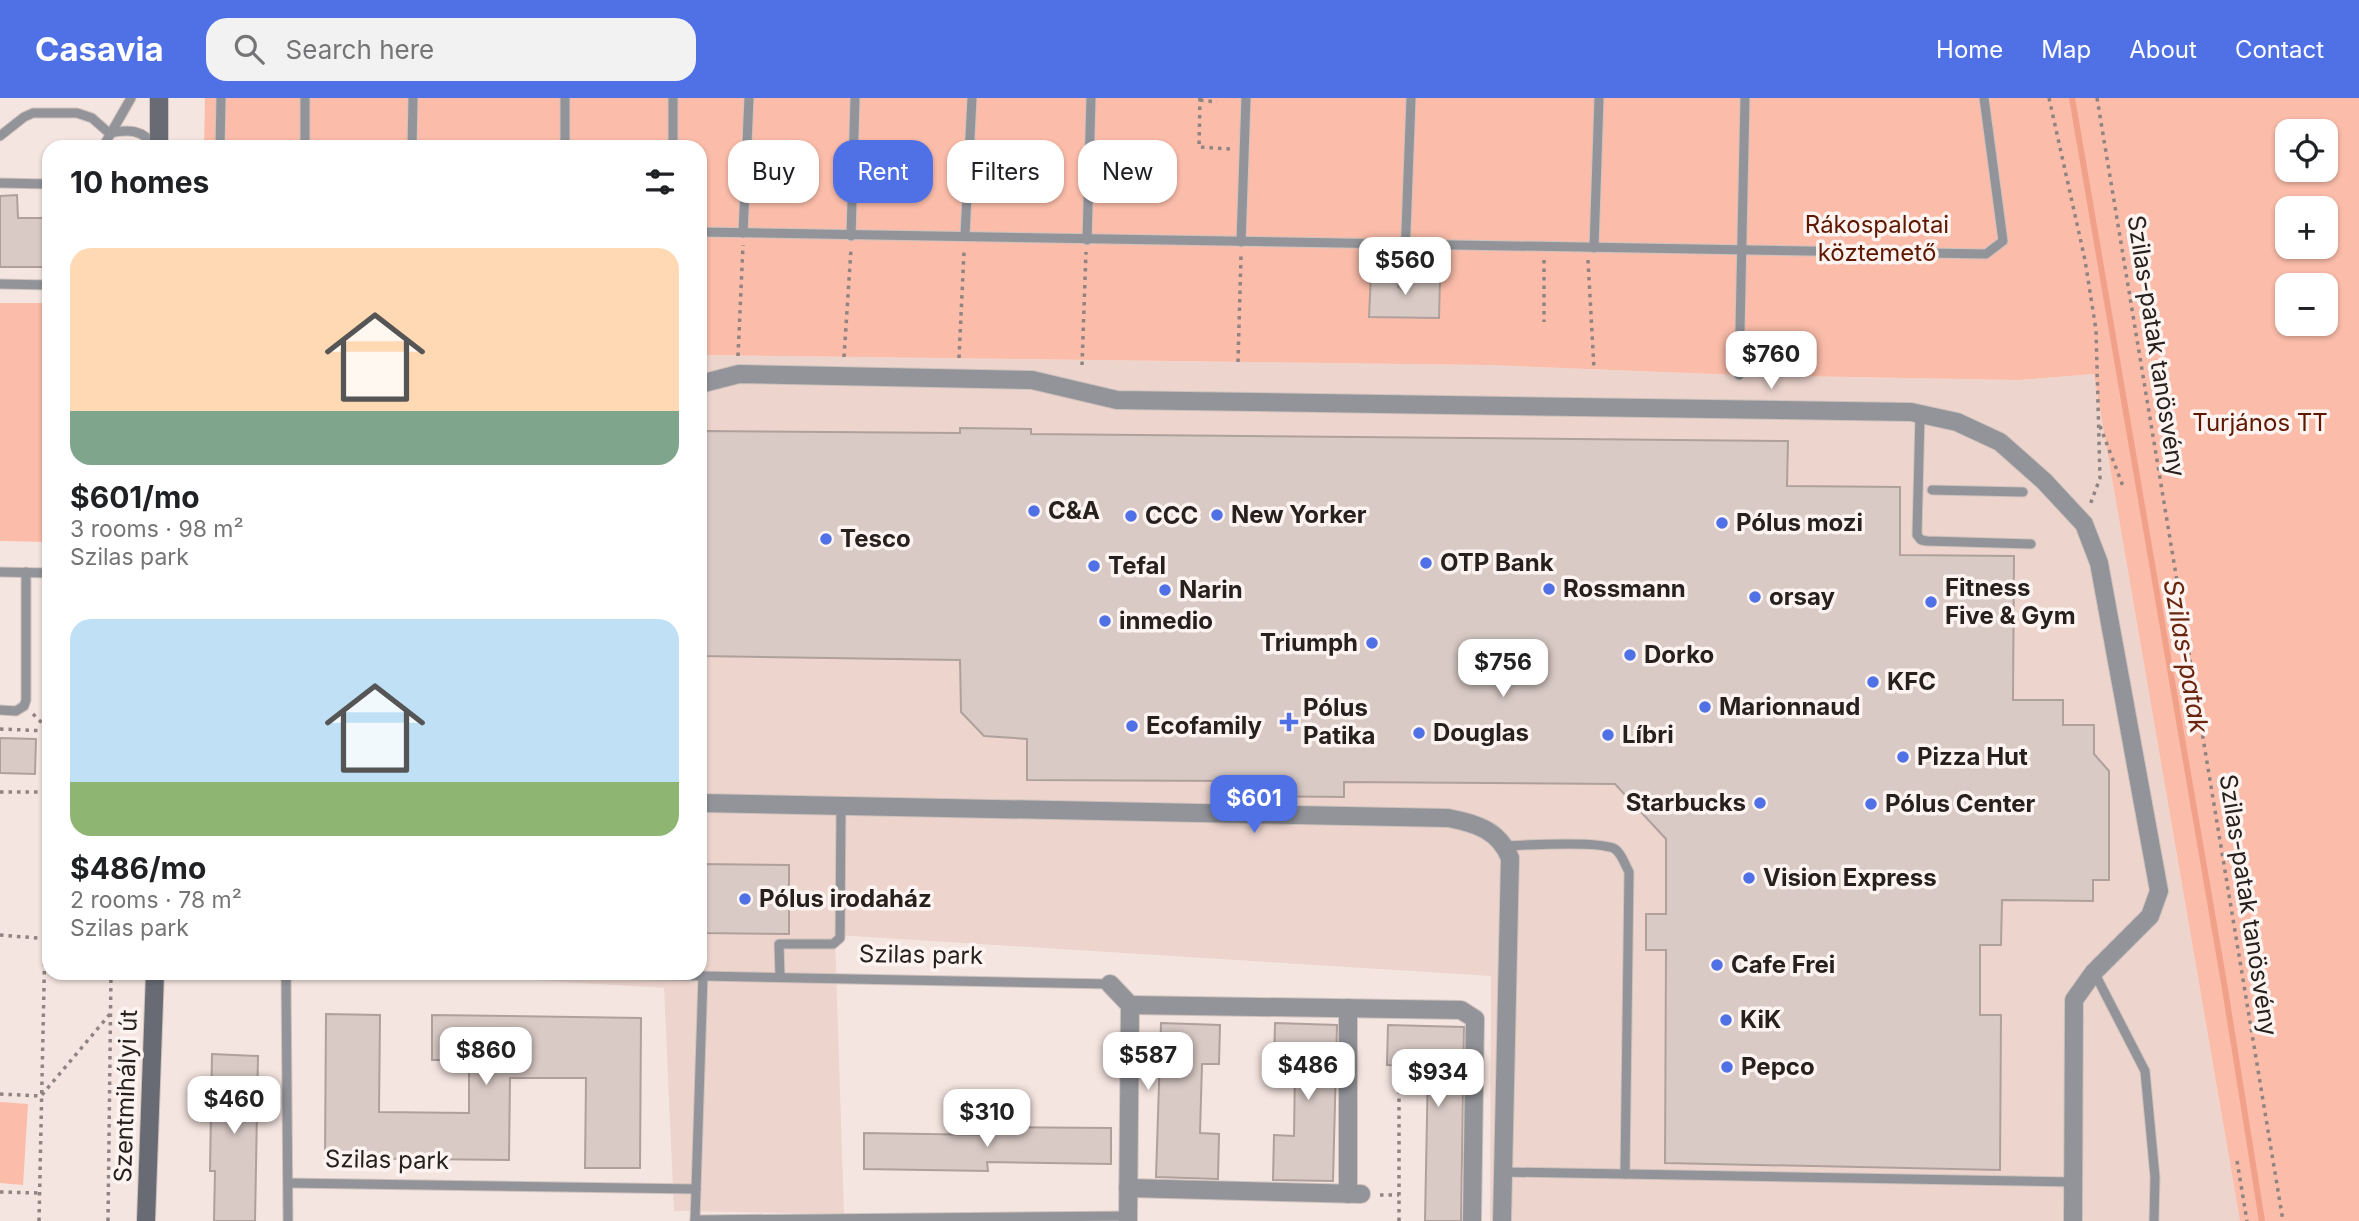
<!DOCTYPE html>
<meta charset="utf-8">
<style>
body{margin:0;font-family:Inter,sans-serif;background:#f2f2f2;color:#202124;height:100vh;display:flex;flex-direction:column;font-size:26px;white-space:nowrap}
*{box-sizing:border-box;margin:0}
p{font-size:23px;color:#757577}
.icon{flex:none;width:38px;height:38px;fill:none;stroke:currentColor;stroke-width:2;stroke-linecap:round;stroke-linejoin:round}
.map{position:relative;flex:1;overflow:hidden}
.sheet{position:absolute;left:42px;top:42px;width:665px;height:840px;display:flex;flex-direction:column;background:#fff;border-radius:21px;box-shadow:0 2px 5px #0004}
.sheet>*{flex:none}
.hud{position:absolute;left:728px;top:42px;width:665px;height:63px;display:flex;gap:14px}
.controls{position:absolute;left:2275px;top:21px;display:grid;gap:14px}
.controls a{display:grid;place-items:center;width:63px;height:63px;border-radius:14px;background:#fff;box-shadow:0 2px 5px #0004;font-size:35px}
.price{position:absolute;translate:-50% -60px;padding:0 16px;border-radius:14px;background:#fff;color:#222;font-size:23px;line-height:46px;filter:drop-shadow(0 2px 4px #0008)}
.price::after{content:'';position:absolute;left:50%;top:42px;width:21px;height:16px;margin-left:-10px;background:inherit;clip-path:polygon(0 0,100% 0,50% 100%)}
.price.on{background:#5071e6;color:#fff}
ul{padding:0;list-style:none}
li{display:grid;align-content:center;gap:14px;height:371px;padding:0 28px}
li span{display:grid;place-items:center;height:217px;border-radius:21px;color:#555}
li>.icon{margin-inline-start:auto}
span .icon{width:126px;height:126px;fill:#fffc;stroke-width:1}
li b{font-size:30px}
h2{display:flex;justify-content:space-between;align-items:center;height:84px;padding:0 28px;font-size:30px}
.tag{padding:0 24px;border-radius:21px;background:#fff;box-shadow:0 2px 5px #0004;font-size:24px;line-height:63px}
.tag.on{background:#5071e6;color:#fff}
header{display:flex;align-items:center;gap:42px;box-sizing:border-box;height:98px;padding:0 35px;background:#5071e6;color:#fff}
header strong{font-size:33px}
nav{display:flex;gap:38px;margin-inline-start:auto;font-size:24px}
.search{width:490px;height:63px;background:#f2f2f2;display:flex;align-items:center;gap:18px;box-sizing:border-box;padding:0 24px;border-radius:21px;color:#757577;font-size:26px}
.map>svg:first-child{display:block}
.built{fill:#edd5ce}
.green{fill:#fbbca9;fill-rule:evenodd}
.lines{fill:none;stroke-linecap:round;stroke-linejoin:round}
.stream{stroke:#f1a189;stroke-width:6}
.building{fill:#d9cac5;stroke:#afa09c;stroke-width:2}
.service-casing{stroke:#d0c2bd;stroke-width:11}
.minor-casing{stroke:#d0c2bd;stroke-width:20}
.secondary-casing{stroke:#d0c2bd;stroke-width:20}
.path{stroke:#8f8481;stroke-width:3.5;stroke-dasharray:3.5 5;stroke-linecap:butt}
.service{stroke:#929499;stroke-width:9}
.minor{stroke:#929499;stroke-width:18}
.secondary{stroke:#686b73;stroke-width:18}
.poi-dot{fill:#5071e6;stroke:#fdf4f1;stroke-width:2.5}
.labels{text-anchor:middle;stroke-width:7;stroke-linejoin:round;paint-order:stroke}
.park-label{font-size:24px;fill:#5e1801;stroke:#fdf4f1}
.street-label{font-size:24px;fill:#26201e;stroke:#fdf4f1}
.poi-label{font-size:24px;font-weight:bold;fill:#26201e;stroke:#fdf4f1;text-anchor:start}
.water-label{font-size:26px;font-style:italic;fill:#6b250e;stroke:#fdf4f1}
</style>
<header>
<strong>Casavia</strong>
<div class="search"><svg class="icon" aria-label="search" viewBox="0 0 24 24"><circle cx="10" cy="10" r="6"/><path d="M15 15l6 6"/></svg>Search here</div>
<nav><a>Home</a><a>Map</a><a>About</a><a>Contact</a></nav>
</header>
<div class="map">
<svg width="2359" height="1123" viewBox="0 0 2359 1123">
<rect width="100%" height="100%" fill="#f5e5e0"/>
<polygon class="built" points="700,257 1488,267 1739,277 2020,282 2094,276 2240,1123 1490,1123 1491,878 835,837 844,1116 674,1113 664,890 420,875 700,875"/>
<g class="green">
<path d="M 205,0 L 2359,0 L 2359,1123 L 2240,1123 L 2094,276 L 2020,282 L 1739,277 L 1488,267 L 700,257 L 700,49 L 204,49 ZM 2287,33 L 2326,33 L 2326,72 L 2287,72 ZM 2287,110 L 2326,110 L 2326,149 L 2287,149 ZM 2287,187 L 2326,187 L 2326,226 L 2287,226 Z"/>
<polygon points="0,205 49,205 49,444 0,443"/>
<polygon points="0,1004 28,1006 23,1087 0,1085"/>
</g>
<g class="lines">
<polyline class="stream" points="2072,0 2225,891 2262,1123"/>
</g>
<g class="building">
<polygon points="17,97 18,120 49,120 49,169 0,169 0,98"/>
<polygon points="1371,176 1397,176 1398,189 1404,193 1410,189 1411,177 1440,178 1439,220 1369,219"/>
<polygon points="960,330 1031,331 1031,336 1788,343 1787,388 1900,389 1900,457 2014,458 2013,602 2063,602 2063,627 2094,627 2094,656 2109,673 2109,782 2093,782 2093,803 2002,802 2001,847 1980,847 1980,917 2001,917 2000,1072 1665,1065 1666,852 1646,852 1646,816 1666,816 1666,741 1615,686 1344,684 1344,699 1232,698 1232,683 1027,682 1027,641 984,638 961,614 960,562 700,558 700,333 960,335"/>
<polygon points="0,640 36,641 35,676 0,675"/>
<polygon points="700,766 789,767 789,836 700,835"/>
<polygon points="326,916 380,917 379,1014 469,1015 469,962 432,962 432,917 641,920 640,1070 585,1070 586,980 510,980 509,1062 325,1060"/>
<polygon points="1161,925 1220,927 1219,966 1202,966 1200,1035 1219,1036 1218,1081 1156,1079"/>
<polygon points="1275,925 1337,927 1333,1083 1273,1082 1274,1037 1294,1038 1295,970 1274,969"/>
<polygon points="1388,927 1464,929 1461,1123 1425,1123 1428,968 1387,967"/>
<polygon points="212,956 258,958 255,1123 214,1123 215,1073 210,1073"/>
<polygon points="988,1029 1111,1030 1111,1066 987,1064 988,1073 864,1071 864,1035 988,1037"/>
</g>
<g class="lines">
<g class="service-casing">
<g id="service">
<path d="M 0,38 L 24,19 L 33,15 L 77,15 L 92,20 L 109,35 C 128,31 143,31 155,49"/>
<polyline points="103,49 131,0"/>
<polyline points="220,49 221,0"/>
<polyline points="305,49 305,0"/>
<polyline points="412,49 413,0"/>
<polyline points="565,49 565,0"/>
<polyline points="673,49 673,0"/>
<polyline points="0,85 49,86"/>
<polyline points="700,134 1986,156 2003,143 1984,0"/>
<polyline points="743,135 749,0"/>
<polyline points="965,137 972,0"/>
<polyline points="851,138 855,0"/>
<polyline points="1087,142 1091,0"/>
<polyline points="1241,144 1246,0"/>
<polyline points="1594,150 1599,0"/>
<polyline points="0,186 49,187"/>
<polyline points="1404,186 1411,0"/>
<polyline points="1739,277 1745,0"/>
<polyline points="1920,316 1917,437 1921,442 1927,443 2031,446"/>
<polyline points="1932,392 2023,394"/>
<polyline points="0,474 49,475"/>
<polyline points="0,612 16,613 24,608 26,602 26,474"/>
<path d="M 1505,748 C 1524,747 1602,743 1615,751 C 1622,756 1625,767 1629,774 L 1625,1076"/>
<polyline points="2094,874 2145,973 2155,1079 2154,1123"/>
<polyline points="286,875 288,1123"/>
<polyline points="552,875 1110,886"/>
<polyline points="780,879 779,846 833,846 840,840 841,709"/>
<polyline points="1503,1074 2074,1084"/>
<polyline points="288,1085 696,1091"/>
<polyline points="695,1122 1128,1118"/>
<polyline points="695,1123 703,878"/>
</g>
</g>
<g class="minor-casing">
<g id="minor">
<polyline points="700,286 739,276 1032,282 1117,302 1911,314 1957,324 2000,344 2044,383 2084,426 2099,465 2159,793 2150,818 2094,874 2074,902 2073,1123"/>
<path d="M 700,705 L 1448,720 C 1475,725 1499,732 1510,760 L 1502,1123"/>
<polyline points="1110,886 1130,907 1128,1123"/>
<polyline points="1130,907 1461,912 1475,921 1472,1123"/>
<polyline points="1128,1090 1361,1096"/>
<polyline points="1348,1096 1348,910"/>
</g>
</g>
<g class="secondary-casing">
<g id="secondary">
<polyline points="159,49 159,0"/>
<polyline points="146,1123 155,875"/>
</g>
</g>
<g class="path">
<polyline points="1200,0 1199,49 1231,51"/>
<polyline points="2049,0 2085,162 2096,232 2100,380 2090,407"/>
<polyline points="2097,0 2283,1123"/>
<polyline points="1200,2 1217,4"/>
<polyline points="1544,162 1544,224"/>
<polyline points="1588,162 1594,271"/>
<polyline points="738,258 743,147"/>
<polyline points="844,259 851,151"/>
<polyline points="959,260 964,154"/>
<polyline points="1238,264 1241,157"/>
<polyline points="1082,267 1086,154"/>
<polyline points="2100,328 2124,391"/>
<polyline points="33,616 49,632"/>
<polyline points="0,631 49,633"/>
<polyline points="0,694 47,694"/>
<polyline points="0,837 49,841"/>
<polyline points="0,996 41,998 110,916"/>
<polyline points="2237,1063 2247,1123"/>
<polyline points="0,1094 39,1095"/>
<polyline points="1380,1097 1399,1097"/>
<polyline points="39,1123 49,653"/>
<polyline points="108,1123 111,875"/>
<polyline points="1399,1123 1399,980"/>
</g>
<use href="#service" class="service"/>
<use href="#minor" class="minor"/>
<use href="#secondary" class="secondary"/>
</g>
<g class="poi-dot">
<circle cx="1034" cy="413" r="7"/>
<circle cx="1217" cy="417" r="7"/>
<circle cx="1131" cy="418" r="7"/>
<circle cx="1722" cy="425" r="7"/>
<circle cx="826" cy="441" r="7"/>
<circle cx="1426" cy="465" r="7"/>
<circle cx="1094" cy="468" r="7"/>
<circle cx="1549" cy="491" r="7"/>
<circle cx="1165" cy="492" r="7"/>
<circle cx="1755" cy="499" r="7"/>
<circle cx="1931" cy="504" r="7"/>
<circle cx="1105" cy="523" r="7"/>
<circle cx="1372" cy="545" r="7"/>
<circle cx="1630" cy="557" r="7"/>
<circle cx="1873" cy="584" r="7"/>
<circle cx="1705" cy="609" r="7"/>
<path d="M1285.5 613.5h7v7h7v7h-7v7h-7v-7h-7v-7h7z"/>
<circle cx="1132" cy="628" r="7"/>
<circle cx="1419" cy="635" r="7"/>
<circle cx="1608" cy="637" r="7"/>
<circle cx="1903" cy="659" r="7"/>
<circle cx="1760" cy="705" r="7"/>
<circle cx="1871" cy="706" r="7"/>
<circle cx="1749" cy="780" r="7"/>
<circle cx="745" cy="801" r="7"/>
<circle cx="1717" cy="867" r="7"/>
<circle cx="1726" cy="922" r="7"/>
<circle cx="1727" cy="969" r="7"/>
</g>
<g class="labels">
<g class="park-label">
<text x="1877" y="135">Rákospalotai<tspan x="1877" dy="28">köztemető</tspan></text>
<text x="2260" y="333">Turjános TT</text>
</g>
<g class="street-label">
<text transform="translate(2156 248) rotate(81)" y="8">Szilas-patak tanösvény</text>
<text transform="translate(2248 807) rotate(81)" y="8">Szilas-patak tanösvény</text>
<text transform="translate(921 857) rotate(1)" y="8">Szilas park</text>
<text transform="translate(126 998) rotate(-88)" y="8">Szentmihályi út</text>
<text transform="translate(387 1062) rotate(1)" y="8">Szilas park</text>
</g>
<g class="poi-label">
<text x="1048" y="421">C&amp;A</text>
<text x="1231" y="425">New Yorker</text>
<text x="1145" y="426">CCC</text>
<text x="1736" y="433">Pólus mozi</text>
<text x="840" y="449">Tesco</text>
<text x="1440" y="473">OTP Bank</text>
<text x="1108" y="476">Tefal</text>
<text x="1945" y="498">Fitness<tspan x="1945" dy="28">Five &amp; Gym</tspan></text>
<text x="1563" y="499">Rossmann</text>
<text x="1179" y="500">Narin</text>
<text x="1769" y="507">orsay</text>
<text x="1119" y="531">inmedio</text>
<text x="1358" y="553" text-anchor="end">Triumph</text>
<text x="1644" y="565">Dorko</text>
<text x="1887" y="592">KFC</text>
<text x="1719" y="617">Marionnaud</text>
<text x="1303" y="618">Pólus<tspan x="1303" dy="28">Patika</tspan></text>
<text x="1146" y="636">Ecofamily</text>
<text x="1433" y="643">Douglas</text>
<text x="1622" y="645">Líbri</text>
<text x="1917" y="667">Pizza Hut</text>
<text x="1746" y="713" text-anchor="end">Starbucks</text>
<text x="1885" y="714">Pólus Center</text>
<text x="1763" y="788">Vision Express</text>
<text x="759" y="809">Pólus irodaház</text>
<text x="1731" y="875">Cafe Frei</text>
<text x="1740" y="930">KiK</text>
<text x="1741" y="977">Pepco</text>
</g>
<g class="water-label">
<text transform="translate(2186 558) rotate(80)" y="9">Szilas-patak</text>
</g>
</g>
</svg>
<div class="controls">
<a><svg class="icon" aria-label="locate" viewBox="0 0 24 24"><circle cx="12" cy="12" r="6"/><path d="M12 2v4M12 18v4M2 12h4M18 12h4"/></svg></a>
<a>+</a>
<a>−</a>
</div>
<b class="price" style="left:1405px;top:199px">$560</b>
<b class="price" style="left:1771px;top:293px">$760</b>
<b class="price" style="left:1503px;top:601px">$756</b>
<b class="price on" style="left:1254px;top:737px">$601</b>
<b class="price" style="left:486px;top:989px">$860</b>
<b class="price" style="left:1148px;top:994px">$587</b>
<b class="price" style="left:1308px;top:1004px">$486</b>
<b class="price" style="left:1438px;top:1011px">$934</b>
<b class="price" style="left:234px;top:1038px">$460</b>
<b class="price" style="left:987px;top:1051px">$310</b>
<div class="hud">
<a class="tag">Buy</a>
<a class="tag on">Rent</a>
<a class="tag">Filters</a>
<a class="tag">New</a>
</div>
<section class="sheet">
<h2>10 homes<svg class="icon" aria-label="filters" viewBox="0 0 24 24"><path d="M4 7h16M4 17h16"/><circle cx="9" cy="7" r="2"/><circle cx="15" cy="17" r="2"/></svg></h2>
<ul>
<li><span style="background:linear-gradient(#ffd9b3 75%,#7fa58c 0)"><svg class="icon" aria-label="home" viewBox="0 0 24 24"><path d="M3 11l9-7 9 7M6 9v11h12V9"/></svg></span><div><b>$601/mo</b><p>3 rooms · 98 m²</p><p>Szilas park</p></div></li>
<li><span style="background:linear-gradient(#bfe0f5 75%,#8fb573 0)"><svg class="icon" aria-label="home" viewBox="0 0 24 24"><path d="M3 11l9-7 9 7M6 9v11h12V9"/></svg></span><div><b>$486/mo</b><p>2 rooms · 78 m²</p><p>Szilas park</p></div></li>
</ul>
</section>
</div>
